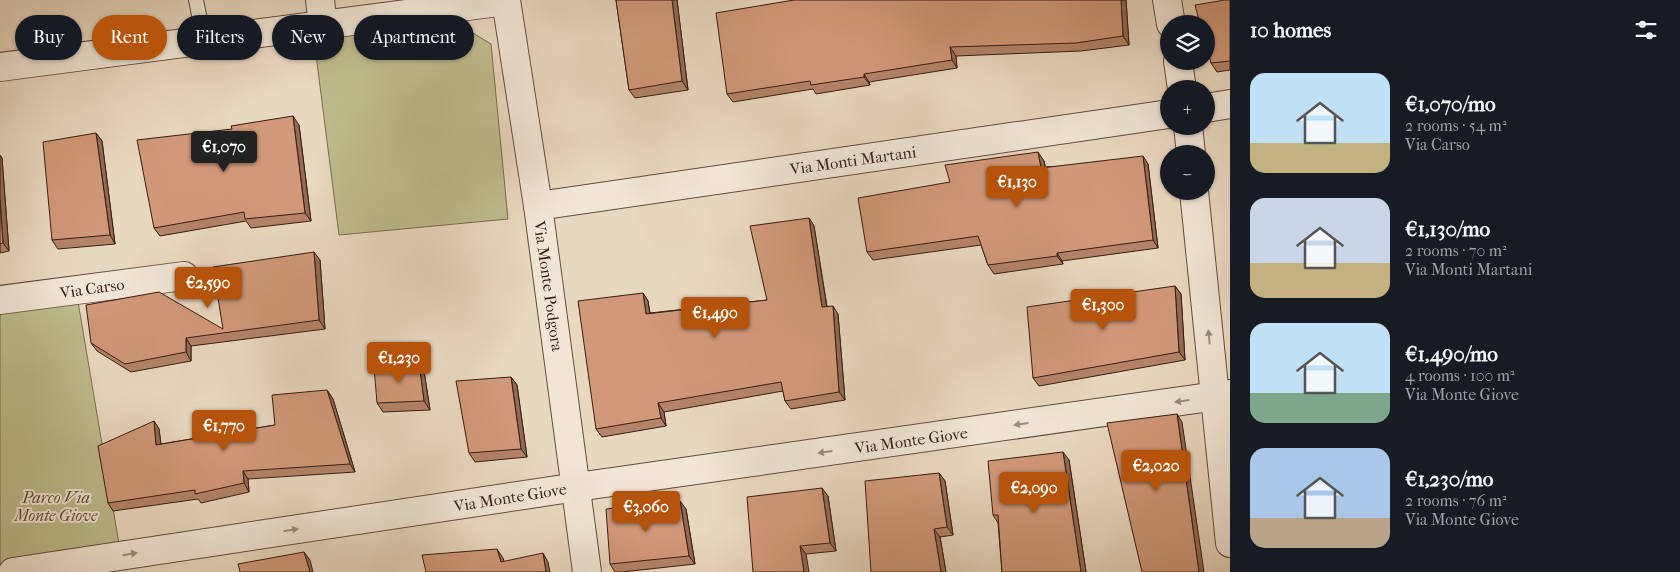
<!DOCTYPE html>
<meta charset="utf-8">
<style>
body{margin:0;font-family:"IM FELL French Canon",serif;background:#242831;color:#f1f3f6;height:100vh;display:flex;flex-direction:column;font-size:19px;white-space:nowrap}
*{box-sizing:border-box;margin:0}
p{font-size:16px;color:#9ea1a6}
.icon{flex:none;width:28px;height:28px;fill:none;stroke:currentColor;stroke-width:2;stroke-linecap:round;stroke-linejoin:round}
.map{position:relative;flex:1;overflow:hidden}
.details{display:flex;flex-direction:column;background:#171b24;width:450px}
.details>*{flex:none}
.banner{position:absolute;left:15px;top:15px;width:475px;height:45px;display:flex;gap:10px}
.buttons{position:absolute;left:1160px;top:15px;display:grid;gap:10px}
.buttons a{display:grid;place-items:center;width:55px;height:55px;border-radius:50%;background:#171b24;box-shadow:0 1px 4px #0004;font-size:25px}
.price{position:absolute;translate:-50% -42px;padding:0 11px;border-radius:5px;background:#b45309;color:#fff;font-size:16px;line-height:32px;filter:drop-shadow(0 1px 2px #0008)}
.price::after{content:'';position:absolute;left:50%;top:30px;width:15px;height:11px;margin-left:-8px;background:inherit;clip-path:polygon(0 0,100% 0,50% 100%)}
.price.current{background:#222;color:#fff}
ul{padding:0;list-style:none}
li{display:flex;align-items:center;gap:15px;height:125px;padding:0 20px}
li span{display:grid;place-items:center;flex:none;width:140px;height:100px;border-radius:15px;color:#555}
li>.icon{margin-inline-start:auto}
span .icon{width:60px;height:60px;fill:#fffc;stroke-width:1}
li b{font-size:21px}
h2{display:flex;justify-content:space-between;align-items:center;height:60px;padding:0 20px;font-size:21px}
.tag{padding:0 18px;border-radius:22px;background:#171b24;box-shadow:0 1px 4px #0004;font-size:18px;line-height:45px}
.tag.current{background:#b45309;color:#fff}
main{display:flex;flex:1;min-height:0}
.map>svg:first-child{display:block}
.green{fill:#bebc8d;stroke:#7b6c50}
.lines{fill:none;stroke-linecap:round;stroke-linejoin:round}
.service-casing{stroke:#644c3e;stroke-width:16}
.minor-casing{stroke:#644c3e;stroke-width:30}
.service{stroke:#f1e6d6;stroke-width:14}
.minor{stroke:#f1e6d6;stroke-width:28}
.wall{fill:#b48368;stroke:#381d13}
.shaded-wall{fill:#926a55;stroke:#381d13}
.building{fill:#d19879;stroke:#381d13}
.oneway{fill:#9e8c7e}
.labels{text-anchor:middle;stroke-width:4;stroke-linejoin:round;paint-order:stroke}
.street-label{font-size:16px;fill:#381d13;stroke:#f1e6d6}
.park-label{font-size:16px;font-style:italic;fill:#604d38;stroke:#f1e6d6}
</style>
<main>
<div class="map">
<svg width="1230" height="572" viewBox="0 0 1230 572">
<rect width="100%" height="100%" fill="#e9d8c0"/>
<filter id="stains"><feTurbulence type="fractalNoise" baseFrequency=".004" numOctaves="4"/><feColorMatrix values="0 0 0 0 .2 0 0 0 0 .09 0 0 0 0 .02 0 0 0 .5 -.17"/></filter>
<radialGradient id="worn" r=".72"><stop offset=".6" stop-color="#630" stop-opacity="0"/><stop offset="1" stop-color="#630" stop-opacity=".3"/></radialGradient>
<g class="green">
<polygon points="453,21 491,44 508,219 339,235 314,39"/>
<polygon points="76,290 121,556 0,572 0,300"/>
</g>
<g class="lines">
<g class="service-casing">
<polyline id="service" points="196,0 204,40"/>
</g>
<g class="minor-casing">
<g id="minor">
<polyline points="320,0 323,25"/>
<polyline points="506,0 538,206 587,572"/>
<polyline points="1167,0 1171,24"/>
<polyline points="1178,61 1182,89"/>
<polyline points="0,67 506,1"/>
<polyline points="1206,108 1230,104"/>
<polyline points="1188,126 1191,154"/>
<polyline points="1194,191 1230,543"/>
<polyline points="538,206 1169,114"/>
<polyline points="0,300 184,276"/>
<polyline points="13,572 577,487 1230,394"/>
</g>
</g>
<use href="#service" class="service"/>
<use href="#minor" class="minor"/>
</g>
<g class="wall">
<polygon points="616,0 677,0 688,90 635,98 629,90"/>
<polygon points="1126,0 1129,45 1081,51 956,56 957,68 869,82 870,85 816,94 813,89 733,102 727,94"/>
<polygon points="1230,0 1230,70 1217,72 1211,63"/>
<polygon points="299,125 311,221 251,228 246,221 160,236 154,228"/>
<polygon points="96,133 102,141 115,244 58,249 52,240"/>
<polygon points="0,155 2,158 9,251 0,253"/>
<polygon points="1044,161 1045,167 1148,164 1158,248 1062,261 1063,264 994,274 988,265 981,245 873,260 867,252 950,182"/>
<polygon points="809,218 814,226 827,306 838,314 845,400 791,409 785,401 783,391 664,412 666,426 602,437 596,429 643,293 648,301 650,313 767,300"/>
<polygon points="320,260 325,329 191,346 191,361 131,372 97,351 91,343 223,329"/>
<polygon points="1175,286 1181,294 1185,360 1039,386 1033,378"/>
<polygon points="424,371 430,410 383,412 377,403"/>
<polygon points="511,377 517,385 527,457 475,462 469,453"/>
<polygon points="327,390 333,399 355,472 248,479 249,492 201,503 198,499 113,511 108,503 154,421 159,429 161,444 275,425"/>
<polygon points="1069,460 1086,572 1002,572 998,523 993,515"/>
<polygon points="939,473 945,481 953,535 940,537 946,572 871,572"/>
<polygon points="828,496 836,551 806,554 753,572"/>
<polygon points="686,509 695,564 622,572 615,572 610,564"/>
</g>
<g class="shaded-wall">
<polygon points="672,0 677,0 688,90 682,81"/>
<polygon points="1121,0 1126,0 1129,45 1123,36"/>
<polygon points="950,47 956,56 957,68 952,60"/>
<polygon points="864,74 869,82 870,85 864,77"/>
<polygon points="293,116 299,125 311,221 305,213"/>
<polygon points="96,133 102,141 115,244 110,235"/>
<polygon points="1038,152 1044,161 1047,176 1041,168"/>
<polygon points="0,155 2,158 9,251 3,243 0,200"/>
<polygon points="1143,156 1148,164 1158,248 1153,240"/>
<polygon points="809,218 814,226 828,315 822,307"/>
<polygon points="314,252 320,260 325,329 319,320"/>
<polygon points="1057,253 1062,261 1063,264 1057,256"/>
<polygon points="1175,286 1181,294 1185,360 1179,352"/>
<polygon points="643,293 648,301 651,322 646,314"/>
<polygon points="833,306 838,314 845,400 839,392"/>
<polygon points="186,338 191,346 191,361 186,352"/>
<polygon points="419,363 424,371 430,410 424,401"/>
<polygon points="511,377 517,385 527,457 521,449"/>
<polygon points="327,390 333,399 355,472 350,464"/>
<polygon points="658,403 664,412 666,426 661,418"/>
<polygon points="1177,414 1182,422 1204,572 1199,572"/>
<polygon points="154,421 159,429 162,453 156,445"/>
<polygon points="1063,452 1069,460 1086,572 1081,572"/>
<polygon points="243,471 248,479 249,492 244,483"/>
<polygon points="939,473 945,481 953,535 947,527"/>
<polygon points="822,488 828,496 836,551 830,543"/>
<polygon points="680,501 686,509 695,564 689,556"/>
<polygon points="934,529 940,537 946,572 941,572"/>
<polygon points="800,546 806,554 809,572 804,572"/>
<polygon points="497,549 503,558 507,570 501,562"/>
<polygon points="304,552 310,560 313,572 310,572"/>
<polygon points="543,553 548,562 550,572 546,572"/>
</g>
<g class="building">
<polygon points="616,0 672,0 682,81 629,90"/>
<polygon points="794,0 1121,0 1123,36 1076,43 950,47 952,60 864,74 864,77 811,85 810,81 727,94 716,13"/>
<polygon points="1225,0 1230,0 1230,61 1211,63 1206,46 1206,24 1200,24 1195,5"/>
<polygon points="293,116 305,213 245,219 244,212 154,228 137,140 232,129 231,126"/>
<polygon points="96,133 110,235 52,240 43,142"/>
<polygon points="1038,152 1041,168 1143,156 1153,240 1057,253 1057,256 988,265 978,236 867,252 858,198 950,182 945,165"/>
<polygon points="0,200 3,243 0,244"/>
<polygon points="809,218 822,307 833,306 839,392 785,401 781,382 658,403 661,418 596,429 578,301 643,293 646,314 767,300 750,226"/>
<polygon points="314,252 319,320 186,338 186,352 125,364 91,343 86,305 159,292 223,329 213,267"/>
<polygon points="1175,286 1179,352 1033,378 1027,307"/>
<polygon points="419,363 424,401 377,403 374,367"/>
<polygon points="511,377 521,449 469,453 456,381"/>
<polygon points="327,390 350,464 243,471 244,483 195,494 195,490 108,503 98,446 154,421 156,445 275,425 272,395"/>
<polygon points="1177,414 1199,572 1142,572 1107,423"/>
<polygon points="1063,452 1081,572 1002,572 998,515 993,515 988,461"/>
<polygon points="939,473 947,527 934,529 941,572 871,572 865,481"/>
<polygon points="822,488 830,543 800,546 804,572 753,572 747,497"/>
<polygon points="680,501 689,556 610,564 606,509"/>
<polygon points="497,549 501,562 543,553 546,572 426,572 422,555"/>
<polygon points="304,552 310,572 240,572 238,564"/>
</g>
<defs><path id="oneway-solid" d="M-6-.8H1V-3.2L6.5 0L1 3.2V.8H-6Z" transform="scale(1.25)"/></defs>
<g class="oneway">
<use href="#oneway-solid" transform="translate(1209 337) rotate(-96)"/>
<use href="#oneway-solid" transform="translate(1182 401) rotate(172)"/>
<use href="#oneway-solid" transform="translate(1021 424) rotate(172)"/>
<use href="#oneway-solid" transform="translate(825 452) rotate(172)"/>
<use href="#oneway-solid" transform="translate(291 530) rotate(-9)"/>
<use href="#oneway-solid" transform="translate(130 554) rotate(-9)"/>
</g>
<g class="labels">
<g class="street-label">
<text transform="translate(853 160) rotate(-8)" y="6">Via Monti Martani</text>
<text transform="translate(549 286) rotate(82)" y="6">Via Monte Podgora</text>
<text transform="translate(92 288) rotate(-8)" y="6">Via Carso</text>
<text transform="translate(911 440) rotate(-8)" y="6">Via Monte Giove</text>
<text transform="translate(510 497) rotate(-9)" y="6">Via Monte Giove</text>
</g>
<g class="park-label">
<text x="56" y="503">Parco Via<tspan x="56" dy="18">Monte Giove</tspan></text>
</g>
</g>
<rect width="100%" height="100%" filter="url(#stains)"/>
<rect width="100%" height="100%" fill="url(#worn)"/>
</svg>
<div class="buttons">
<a><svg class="icon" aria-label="layers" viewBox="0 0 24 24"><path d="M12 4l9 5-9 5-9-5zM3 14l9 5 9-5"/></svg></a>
<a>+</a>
<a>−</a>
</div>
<b class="price current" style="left:224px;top:173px">€1,070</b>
<b class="price" style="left:1017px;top:208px">€1,130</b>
<b class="price" style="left:208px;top:309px">€2,590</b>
<b class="price" style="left:1103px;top:331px">€1,300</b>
<b class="price" style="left:715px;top:339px">€1,490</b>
<b class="price" style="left:399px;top:384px">€1,230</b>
<b class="price" style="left:224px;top:452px">€1,770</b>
<b class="price" style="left:1156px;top:492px">€2,020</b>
<b class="price" style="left:1034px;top:514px">€2,090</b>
<b class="price" style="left:646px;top:533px">€3,060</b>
<div class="banner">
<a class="tag">Buy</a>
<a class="tag current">Rent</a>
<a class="tag">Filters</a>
<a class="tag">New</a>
<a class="tag">Apartment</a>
</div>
</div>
<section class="details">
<h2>10 homes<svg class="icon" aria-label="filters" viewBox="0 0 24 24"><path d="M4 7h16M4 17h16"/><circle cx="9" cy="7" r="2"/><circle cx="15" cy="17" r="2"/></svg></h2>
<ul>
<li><span style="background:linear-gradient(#bfe0f5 70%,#c2b280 0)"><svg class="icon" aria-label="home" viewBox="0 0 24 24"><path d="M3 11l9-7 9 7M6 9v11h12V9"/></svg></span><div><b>€1,070/mo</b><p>2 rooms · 54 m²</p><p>Via Carso</p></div></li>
<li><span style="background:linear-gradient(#c9d6e8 65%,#c2b280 0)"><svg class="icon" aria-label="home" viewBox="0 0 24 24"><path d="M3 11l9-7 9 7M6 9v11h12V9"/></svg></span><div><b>€1,130/mo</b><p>2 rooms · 70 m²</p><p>Via Monti Martani</p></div></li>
<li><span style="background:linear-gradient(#bfe0f5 70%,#7fa58c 0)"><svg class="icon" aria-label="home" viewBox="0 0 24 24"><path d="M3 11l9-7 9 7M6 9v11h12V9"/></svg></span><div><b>€1,490/mo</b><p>4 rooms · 100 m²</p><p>Via Monte Giove</p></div></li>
<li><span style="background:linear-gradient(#a9c7e8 70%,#b9a48a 0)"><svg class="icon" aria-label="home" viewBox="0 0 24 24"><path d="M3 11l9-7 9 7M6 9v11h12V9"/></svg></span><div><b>€1,230/mo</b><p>2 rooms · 76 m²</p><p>Via Monte Giove</p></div></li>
</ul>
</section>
</main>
